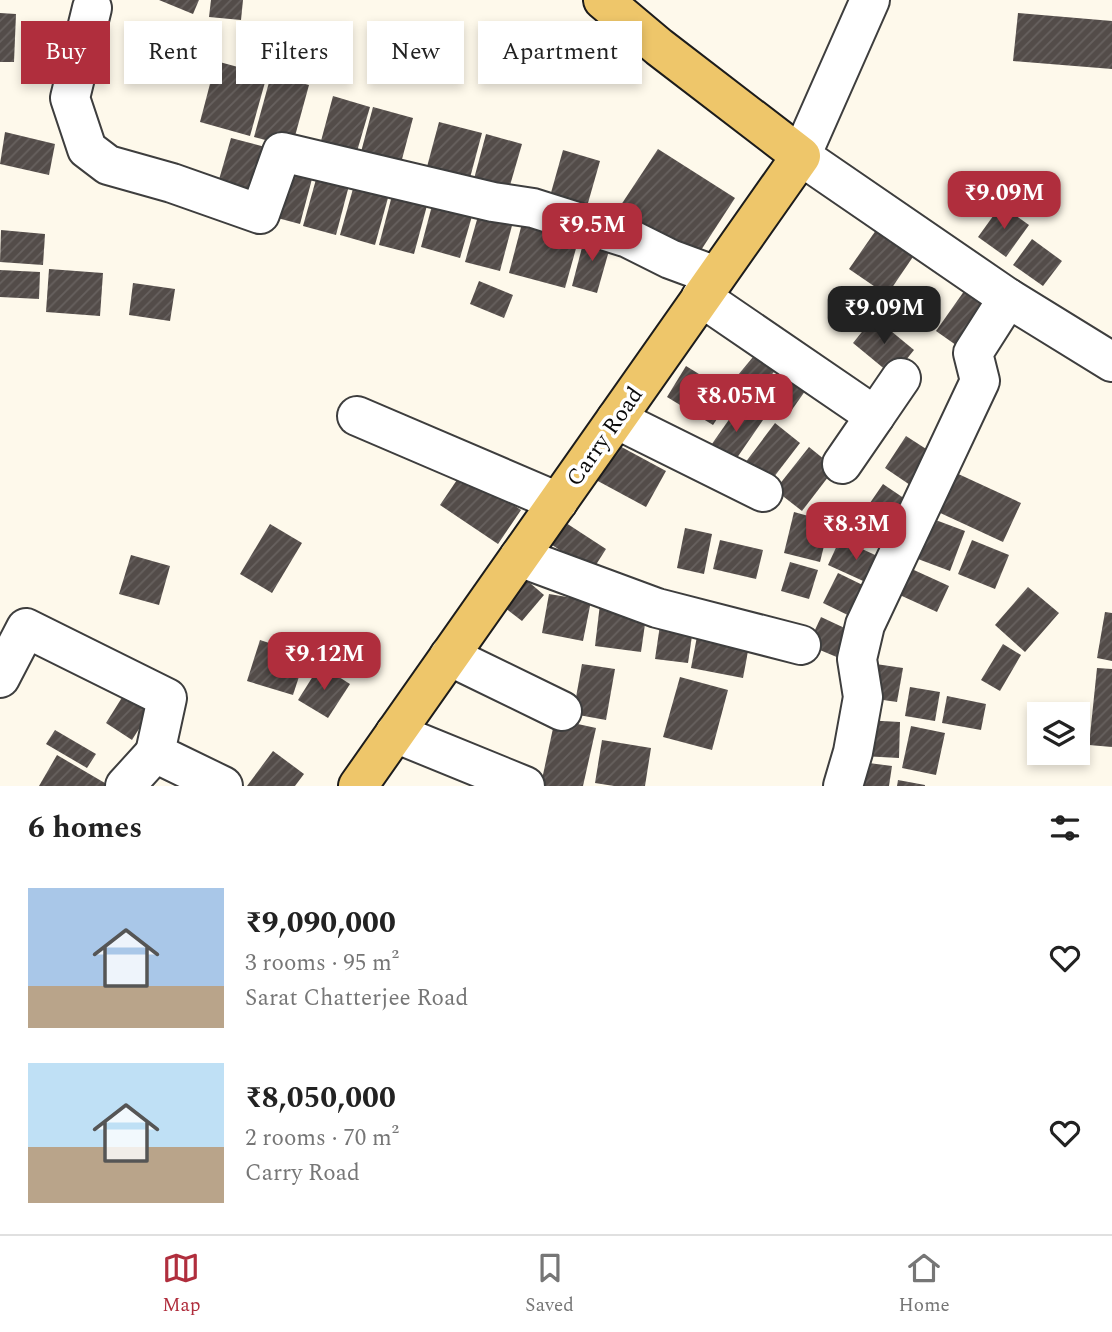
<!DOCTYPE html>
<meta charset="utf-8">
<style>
body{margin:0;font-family:Spectral,serif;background:#f2f2f2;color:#222;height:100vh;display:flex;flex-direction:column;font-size:26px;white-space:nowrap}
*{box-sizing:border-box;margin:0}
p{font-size:23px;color:#767676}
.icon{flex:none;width:38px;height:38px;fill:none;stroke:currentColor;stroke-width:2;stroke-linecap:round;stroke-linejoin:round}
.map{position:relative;height:786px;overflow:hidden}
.side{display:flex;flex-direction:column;background:#fff;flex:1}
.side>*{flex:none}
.hud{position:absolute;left:21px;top:21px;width:700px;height:63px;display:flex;gap:14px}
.tools{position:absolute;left:1027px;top:702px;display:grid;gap:14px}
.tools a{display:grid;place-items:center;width:63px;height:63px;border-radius:0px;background:#fff;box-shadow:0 4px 10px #0003;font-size:35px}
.price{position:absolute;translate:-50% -60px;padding:0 16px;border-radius:14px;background:#b02e3d;color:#fff;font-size:23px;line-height:46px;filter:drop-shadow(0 2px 4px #0008)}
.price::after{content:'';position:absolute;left:50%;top:42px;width:21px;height:16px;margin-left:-10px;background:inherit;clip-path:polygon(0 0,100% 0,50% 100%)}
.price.current{background:#222;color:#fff}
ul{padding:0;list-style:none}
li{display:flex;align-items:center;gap:21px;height:175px;padding:0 28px}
li span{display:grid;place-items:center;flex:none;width:196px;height:140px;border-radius:0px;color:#555}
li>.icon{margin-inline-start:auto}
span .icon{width:84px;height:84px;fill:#fffc;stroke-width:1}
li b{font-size:30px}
h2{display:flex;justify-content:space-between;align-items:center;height:84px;padding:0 28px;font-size:30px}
.chip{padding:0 24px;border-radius:0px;background:#fff;box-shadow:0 4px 10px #0003;font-size:24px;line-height:63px}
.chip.current{background:#b02e3d;color:#fff}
.dock{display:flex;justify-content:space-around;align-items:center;height:98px;border-top:2px solid #e0e0e0;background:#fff;font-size:19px;color:#767676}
.dock a{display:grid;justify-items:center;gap:4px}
.dock .current{color:#b02e3d}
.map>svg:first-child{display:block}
.building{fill:url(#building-hatch)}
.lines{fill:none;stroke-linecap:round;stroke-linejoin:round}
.minor-casing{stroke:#3e3e3e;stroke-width:42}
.major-casing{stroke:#1c1c1c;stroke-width:42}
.minor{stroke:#fff;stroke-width:38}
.major{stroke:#eec66a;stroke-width:38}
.labels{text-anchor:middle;stroke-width:7;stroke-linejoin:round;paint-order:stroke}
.street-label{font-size:23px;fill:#0b0b0b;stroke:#fff}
</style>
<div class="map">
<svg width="1112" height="786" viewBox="0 0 1112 786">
<defs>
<pattern id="building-hatch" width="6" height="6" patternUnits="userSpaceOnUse" patternTransform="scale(1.75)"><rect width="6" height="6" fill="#534c49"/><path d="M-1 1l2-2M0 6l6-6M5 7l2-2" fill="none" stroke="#67615f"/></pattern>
</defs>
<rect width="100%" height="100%" fill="#fef9eb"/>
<g class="building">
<polygon points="159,0 199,0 193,14"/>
<polygon points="211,0 243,0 241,20 209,17"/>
<polygon points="0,13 16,14 14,62 0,62"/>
<polygon points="1018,13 1112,21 1112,69 1013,61"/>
<polygon points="216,61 267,75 250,136 200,122"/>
<polygon points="271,75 309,85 292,147 254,137"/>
<polygon points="333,96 370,107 353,165 317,156"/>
<polygon points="373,107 413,118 397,178 357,167"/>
<polygon points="439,122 482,133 467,189 424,178"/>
<polygon points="5,132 55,144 49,175 0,164"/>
<polygon points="486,134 522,144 506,199 471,190"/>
<polygon points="231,138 265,147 248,206 214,197"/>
<polygon points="658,149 735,198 692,264 615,214"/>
<polygon points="563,150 600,161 584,217 547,207"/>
<polygon points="287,156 316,164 300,224 270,216"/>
<polygon points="320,165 352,174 336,235 303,226"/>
<polygon points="356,178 391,187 375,245 340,235"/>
<polygon points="394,188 429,198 414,254 379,245"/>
<polygon points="434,198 474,209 460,258 421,247"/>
<polygon points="1001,205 1029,225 1006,257 978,237"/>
<polygon points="480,209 514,218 500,271 465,262"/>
<polygon points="525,212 582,227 565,288 509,273"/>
<polygon points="881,223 919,248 887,295 849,269"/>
<polygon points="1,230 45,234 43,265 0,262"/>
<polygon points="586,232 612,240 597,293 572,286"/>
<polygon points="1032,239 1062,261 1043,286 1013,265"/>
<polygon points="49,269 103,273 100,316 46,312"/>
<polygon points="0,270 40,272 39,299 0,297"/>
<polygon points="479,281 513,295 504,318 470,304"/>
<polygon points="133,283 175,289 170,321 129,315"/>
<polygon points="967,287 994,306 963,350 936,331"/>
<polygon points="874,317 914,350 893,376 853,343"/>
<polygon points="758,351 778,367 753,397 733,381"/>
<polygon points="686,366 733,395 713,425 667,397"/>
<polygon points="786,366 810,384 789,414 764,396"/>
<polygon points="742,401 765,417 730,468 707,451"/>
<polygon points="775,423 800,443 767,486 742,467"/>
<polygon points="906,436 937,456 916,489 885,468"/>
<polygon points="616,444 666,471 646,507 596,480"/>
<polygon points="809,447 835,468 802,511 775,490"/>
<polygon points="463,471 521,510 498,544 440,505"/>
<polygon points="954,472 1021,503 1003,542 936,511"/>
<polygon points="883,484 911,503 889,535 861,516"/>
<polygon points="794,512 830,522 820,562 784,553"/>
<polygon points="925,516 965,531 950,571 910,556"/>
<polygon points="563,521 606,549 592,571 549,543"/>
<polygon points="270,524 302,543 272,593 240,574"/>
<polygon points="685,528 712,534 704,574 677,568"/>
<polygon points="840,539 884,559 872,585 828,565"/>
<polygon points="720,540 763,550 756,579 713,569"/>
<polygon points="972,540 1009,555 995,589 958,574"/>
<polygon points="131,555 170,566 159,605 119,594"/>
<polygon points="790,562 818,570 809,599 781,591"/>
<polygon points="903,565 949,586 937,612 891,591"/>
<polygon points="838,573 875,591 860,621 823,603"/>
<polygon points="523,577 544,595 522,621 500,604"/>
<polygon points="1028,587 1059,613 1025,652 995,625"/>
<polygon points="549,594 591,601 583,641 542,633"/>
<polygon points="600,604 647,610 641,652 595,646"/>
<polygon points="1105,612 1112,613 1112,661 1097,658"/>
<polygon points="821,617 851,631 839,658 808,645"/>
<polygon points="660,625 693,629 688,663 655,659"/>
<polygon points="699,626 751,635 743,678 691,668"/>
<polygon points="260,640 306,655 293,695 247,681"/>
<polygon points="1003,644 1021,655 1000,691 981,680"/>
<polygon points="869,663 903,668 897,702 863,697"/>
<polygon points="582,664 615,669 606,720 573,714"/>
<polygon points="320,665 350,684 328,718 298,700"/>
<polygon points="1097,668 1112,669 1112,747 1089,745"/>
<polygon points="680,677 728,690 712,750 663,737"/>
<polygon points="910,687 940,692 935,721 905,716"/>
<polygon points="128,688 154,705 132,740 106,723"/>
<polygon points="947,696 986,704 981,730 942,723"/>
<polygon points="555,719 596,728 583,786 544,786 541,784"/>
<polygon points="864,720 900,722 899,758 862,756"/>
<polygon points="911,726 945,733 936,775 902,768"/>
<polygon points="55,730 96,754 87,768 46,744"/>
<polygon points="602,740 651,748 645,786 614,786 595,783"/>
<polygon points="273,751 304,774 295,786 247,786"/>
<polygon points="57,755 110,786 39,786"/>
<polygon points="861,762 892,766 889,786 857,786"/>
<polygon points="898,780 925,785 925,786 897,786"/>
</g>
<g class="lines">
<g class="minor-casing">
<g id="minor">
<polyline points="870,0 801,156 1008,298 1112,362"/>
<polyline points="92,8 70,98 87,149 108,165 172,183 260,214 282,152 493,202 533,208 628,238 670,259 716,276"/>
<polyline points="701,297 875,416 901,378"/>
<polyline points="357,416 558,502"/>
<polyline points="616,419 763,492"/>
<polyline points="842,464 875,416"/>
<polyline points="519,557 657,608 801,645"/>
<polyline points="449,656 562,711"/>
<polyline points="0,678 26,628 167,698 155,753 223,786"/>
<polyline points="395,733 525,786"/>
<polyline points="125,786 155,753"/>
<polyline points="843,786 853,752 863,697 857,659 865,625 980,381 973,353 1008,298"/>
</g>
</g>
<g class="major-casing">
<polyline id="major" points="358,786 801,156 659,47 603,0"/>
</g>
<use href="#minor" class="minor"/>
<use href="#major" class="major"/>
</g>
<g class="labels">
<g class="street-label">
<text transform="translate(604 436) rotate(-55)" y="8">Carry Road</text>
</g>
</g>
</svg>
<div class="tools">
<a><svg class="icon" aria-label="layers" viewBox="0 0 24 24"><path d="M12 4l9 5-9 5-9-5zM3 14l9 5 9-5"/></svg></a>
</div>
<b class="price" style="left:1004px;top:231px">₹9.09M</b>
<b class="price" style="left:592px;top:263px">₹9.5M</b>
<b class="price current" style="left:884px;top:346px">₹9.09M</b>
<b class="price" style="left:736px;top:434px">₹8.05M</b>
<b class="price" style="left:856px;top:562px">₹8.3M</b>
<b class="price" style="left:324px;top:692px">₹9.12M</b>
<div class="hud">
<a class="chip current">Buy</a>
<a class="chip">Rent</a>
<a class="chip">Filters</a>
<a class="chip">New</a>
<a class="chip">Apartment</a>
</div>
</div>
<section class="side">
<h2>6 homes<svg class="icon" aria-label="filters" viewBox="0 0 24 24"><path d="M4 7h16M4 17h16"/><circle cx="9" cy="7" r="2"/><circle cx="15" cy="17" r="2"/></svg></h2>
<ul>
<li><span style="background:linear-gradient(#a9c7e8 70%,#b9a48a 0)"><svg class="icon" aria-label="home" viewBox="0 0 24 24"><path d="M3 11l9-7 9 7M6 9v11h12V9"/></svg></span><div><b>₹9,090,000</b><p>3 rooms · 95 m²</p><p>Sarat Chatterjee Road</p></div><svg class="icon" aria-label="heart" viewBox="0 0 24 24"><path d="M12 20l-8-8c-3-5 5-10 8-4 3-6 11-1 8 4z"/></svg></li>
<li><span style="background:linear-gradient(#bfe0f5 60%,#b9a48a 0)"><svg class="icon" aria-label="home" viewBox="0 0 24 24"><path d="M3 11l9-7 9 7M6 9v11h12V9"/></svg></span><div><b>₹8,050,000</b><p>2 rooms · 70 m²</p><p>Carry Road</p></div><svg class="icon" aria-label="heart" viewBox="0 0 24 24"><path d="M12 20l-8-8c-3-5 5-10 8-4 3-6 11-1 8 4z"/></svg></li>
</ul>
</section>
<nav class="dock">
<a class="current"><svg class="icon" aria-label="map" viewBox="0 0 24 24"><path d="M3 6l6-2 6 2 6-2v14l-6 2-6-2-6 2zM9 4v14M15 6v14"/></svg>Map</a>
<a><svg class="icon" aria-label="saved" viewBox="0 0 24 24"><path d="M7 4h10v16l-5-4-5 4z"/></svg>Saved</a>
<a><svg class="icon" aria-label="home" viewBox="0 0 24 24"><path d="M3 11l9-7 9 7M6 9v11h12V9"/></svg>Home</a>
</nav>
